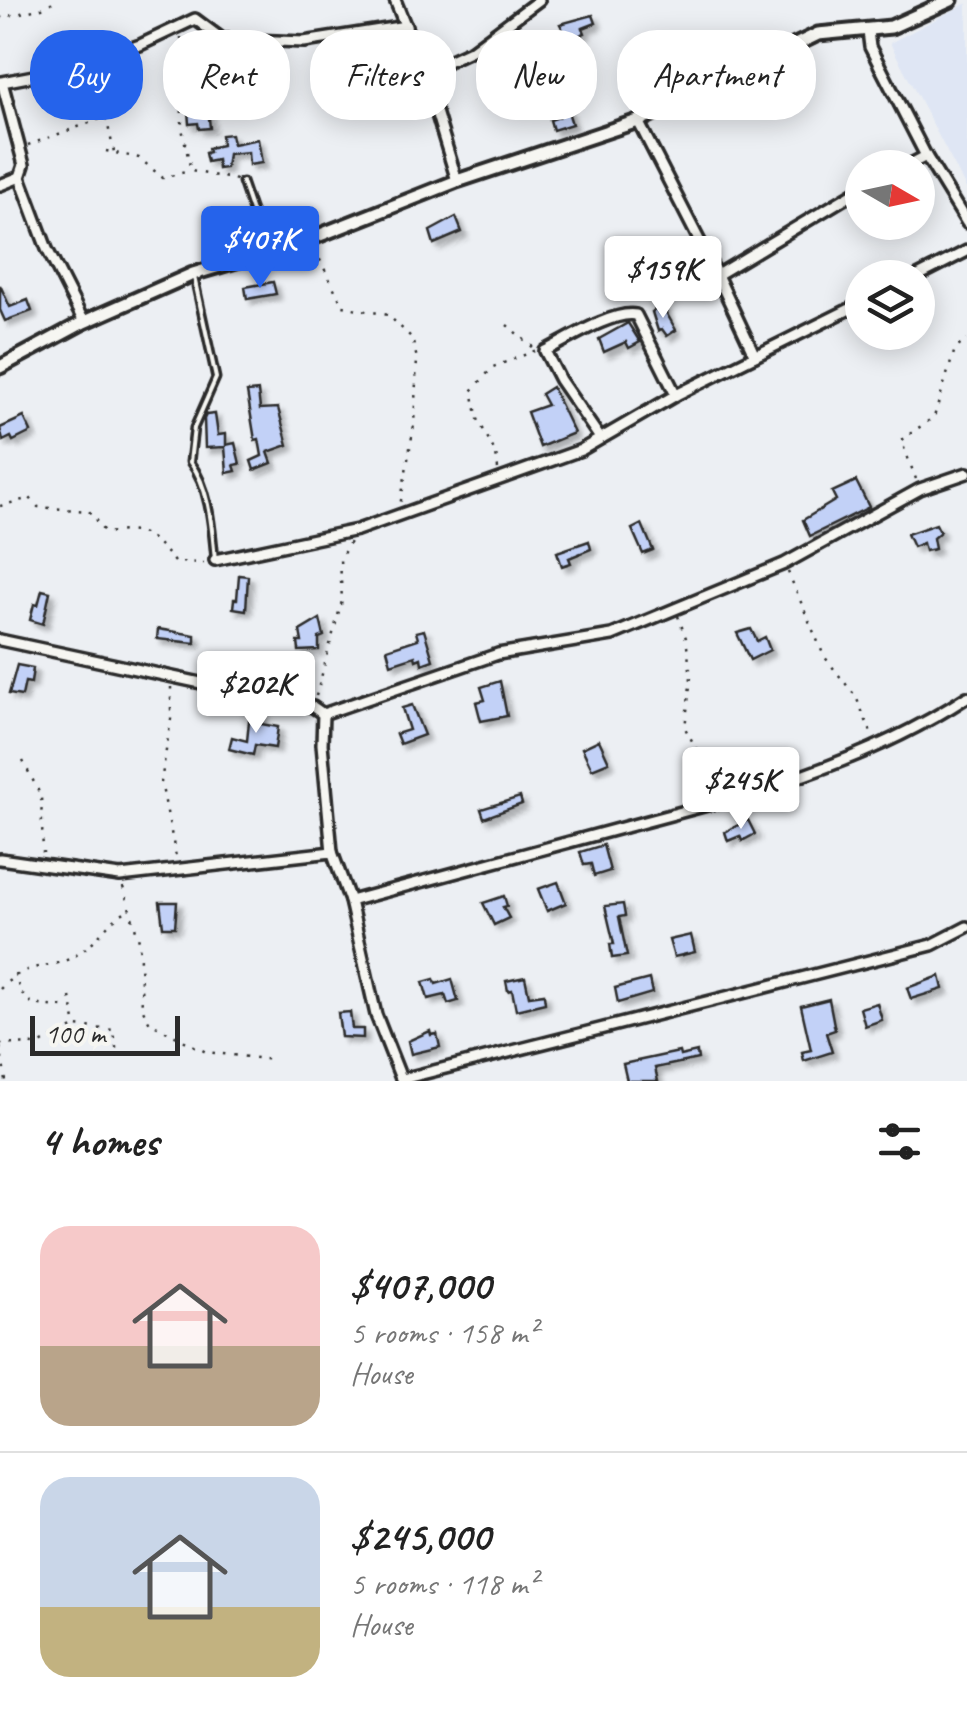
<!DOCTYPE html>
<meta charset="utf-8">
<style>
body{margin:0;font-family:Caveat,sans-serif;background:#f6f6f6;color:#222;height:100vh;display:flex;flex-direction:column;font-size:38px;white-space:nowrap}
*{box-sizing:border-box;margin:0}
p{font-size:32px;color:#767676}
.icon{flex:none;width:55px;height:55px;fill:none;stroke:currentColor;stroke-width:2;stroke-linecap:round;stroke-linejoin:round}
.map{position:relative;height:1081px;overflow:hidden}
.details{display:flex;flex-direction:column;background:#fff;flex:1}
.details>*{flex:none}
.banner{position:absolute;left:30px;top:30px;width:908px;height:90px;display:flex;gap:20px}
.needle{width:65px;rotate:99deg}
.controls{position:absolute;left:845px;top:150px;display:grid;gap:20px}
.controls a{display:grid;place-items:center;width:90px;height:90px;border-radius:50%;background:#fff;box-shadow:0 5px 25px #0003;font-size:50px}
.scale{position:absolute;left:30px;bottom:25px;width:150px;box-sizing:border-box;padding-left:10px;border:5px solid #2b2b2b;border-top:0;font-size:28px;line-height:35px;white-space:nowrap;color:#2b2b2b;-webkit-text-stroke:8px #f6f6f2;paint-order:stroke}
.price{position:absolute;translate:-50% -85px;padding:0 22px;border-radius:10px;background:#fff;color:#222;font-size:32px;line-height:65px;filter:drop-shadow(0 2px 5px #0008)}
.price::after{content:'';position:absolute;left:50%;top:60px;width:30px;height:22px;margin-left:-15px;background:inherit;clip-path:polygon(0 0,100% 0,50% 100%)}
.price.active{background:#2563eb;color:#fff}
ul{padding:0;list-style:none}
li{display:flex;align-items:center;gap:30px;height:250px;padding:0 40px}
li+li{border-top:2px solid #e0e0e0}
li span{display:grid;place-items:center;flex:none;width:280px;height:200px;border-radius:30px;color:#555}
li>.icon{margin-inline-start:auto}
span .icon{width:120px;height:120px;fill:#fffc;stroke-width:1}
li b{font-size:42px}
h2{display:flex;justify-content:space-between;align-items:center;height:120px;padding:0 40px;font-size:42px}
.pill{padding:0 35px;border-radius:40px;background:#fff;box-shadow:0 5px 25px #0003;font-size:35px;line-height:90px}
.pill.active{background:#2563eb;color:#fff}
.map>svg:first-child{display:block}
.built{fill:#dfe6f4}
.building{fill:#c2d1f7;stroke:#2b2b2b;stroke-width:2.5;filter:url(#shadow)}
.lines{fill:none;stroke-linecap:round;stroke-linejoin:round}
.lane-casing{stroke:#2b2b2b;stroke-width:11}
.street-casing{stroke:#2b2b2b;stroke-width:16}
.secondary-casing{stroke:#2b2b2b;stroke-width:19}
.path{stroke:#2b2b2b;stroke-width:2.5;stroke-dasharray:2.5 8;stroke-linecap:butt}
.lane{stroke:#f6f6f2;stroke-width:4}
.street{stroke:#f6f6f2;stroke-width:9}
.secondary{stroke:#f6f6f2;stroke-width:11}
</style>
<div class="map">
<svg width="967" height="1081" viewBox="0 0 967 1081">
<defs>
<filter id="shadow"><feDropShadow dx="5" dy="5" stdDeviation="2.5" flood-color="#0004"/></filter>
</defs>
<rect width="100%" height="100%" fill="#eceff3"/>
<filter id="ink" filterUnits="userSpaceOnUse"><feTurbulence type="fractalNoise" baseFrequency=".01" numOctaves="2"/><feDisplacementMap in="SourceGraphic" scale="20" xChannelSelector="R" yChannelSelector="G"/><feConvolveMatrix kernelMatrix="1 2 1 2 8 2 1 2 1" color-interpolation-filters="sRGB"/></filter>
<g filter="url(#ink)">
<polygon class="built" points="967,3 967,190 890,43"/>
<g class="building">
<polygon points="593,15 596,23 583,28 585,33 568,40 560,24"/>
<polygon points="700,34 686,48 688,54 662,63 658,53"/>
<polygon points="658,69 664,86 638,96 633,78"/>
<polygon points="562,93 572,124 553,130 550,120 559,117 550,100"/>
<polygon points="208,108 210,128 199,129 198,123 189,124 188,110"/>
<polygon points="231,134 233,144 258,139 262,163 249,165 248,152 228,154 226,168 218,169 217,160 207,162 205,153 209,152 208,148 222,145 221,135"/>
<polygon points="456,217 462,232 434,244 430,231"/>
<polygon points="273,282 276,294 247,299 245,287"/>
<polygon points="0,285 10,307 28,300 32,311 5,321 0,310"/>
<polygon points="662,305 676,330 667,336 662,329 658,331 652,312"/>
<polygon points="628,323 640,342 629,348 626,342 604,352 599,339"/>
<polygon points="552,387 574,433 540,447 527,412 547,405 541,394"/>
<polygon points="258,391 260,409 278,408 288,445 268,452 272,463 254,470 251,461 262,456 259,439 255,440 247,392"/>
<polygon points="215,414 218,435 226,434 226,445 235,443 240,464 234,465 236,471 227,473 225,447 205,448 204,419 206,415"/>
<polygon points="24,417 31,432 13,441 11,437 3,441 0,428"/>
<polygon points="856,481 869,507 810,536 803,520 836,500 832,492"/>
<polygon points="642,524 653,550 643,554 632,529"/>
<polygon points="936,524 940,532 933,538 935,549 925,551 923,543 913,547 907,534"/>
<polygon points="589,541 591,549 569,558 571,563 562,566 557,552"/>
<polygon points="239,575 248,576 246,610 233,608 234,599 237,599"/>
<polygon points="42,590 50,592 43,624 30,620 34,604 38,605"/>
<polygon points="320,619 324,636 319,638 319,650 299,651 298,642 302,642 300,631"/>
<polygon points="158,629 195,635 195,643 157,639"/>
<polygon points="751,629 757,641 765,637 770,650 750,660 737,633"/>
<polygon points="424,630 433,660 422,664 421,658 416,660 415,656 391,664 387,649 418,639 416,632"/>
<polygon points="17,665 33,668 31,683 25,682 22,696 9,694"/>
<polygon points="500,681 507,716 481,721 476,702 485,700 481,687"/>
<polygon points="412,705 424,735 400,744 396,734 409,730 402,708"/>
<polygon points="250,712 262,713 261,724 278,727 275,748 255,745 253,755 229,749 232,737 247,741"/>
<polygon points="599,740 609,762 592,769 582,748"/>
<polygon points="520,797 522,804 484,818 481,809"/>
<polygon points="748,820 755,834 742,841 740,836 728,841 725,832"/>
<polygon points="603,845 610,871 594,876 591,864 584,865 580,852"/>
<polygon points="558,882 566,903 547,911 538,889"/>
<polygon points="504,896 507,906 503,907 509,918 494,925 483,903"/>
<polygon points="160,902 177,902 175,927 163,927"/>
<polygon points="623,904 625,916 619,917 627,956 612,958 610,944 614,944 605,906"/>
<polygon points="691,935 695,952 674,957 669,940"/>
<polygon points="940,976 943,989 911,999 907,988"/>
<polygon points="525,977 529,996 544,994 545,1003 516,1010 512,990 508,991 506,981"/>
<polygon points="434,979 436,984 452,979 458,1001 448,1004 445,995 428,999 423,982"/>
<polygon points="649,979 652,993 618,1003 615,988"/>
<polygon points="829,999 835,1030 826,1033 832,1052 804,1061 802,1052 811,1050 801,1006"/>
<polygon points="877,1003 882,1020 865,1026 860,1008"/>
<polygon points="350,1012 352,1029 363,1029 363,1038 341,1037 338,1013"/>
<polygon points="430,1031 431,1035 437,1034 440,1047 411,1054 408,1041"/>
<polygon points="679,1052 680,1056 697,1052 698,1059 655,1068 658,1081 627,1081 623,1064"/>
</g>
<g class="lines">
<g class="lane-casing">
<g id="lane">
<polyline points="242,182 265,249"/>
<path d="M 194,277 L 216,378 L 194,428 L 190,462 C 210,488 212,529 215,560"/>
</g>
</g>
<g class="street-casing">
<g id="street">
<polyline points="395,0 424,72 457,181"/>
<polyline points="868,31 870,47 926,156 967,223"/>
<polyline points="424,72 472,50 539,0"/>
<polyline points="638,121 717,275"/>
<polyline points="903,168 926,156"/>
<polyline points="0,185 20,177"/>
<polyline points="862,188 717,275 755,356 862,303"/>
<polyline points="914,278 967,251"/>
<polyline points="84,322 47,249 20,177 24,165 2,82 70,69 140,45 195,19 222,39 304,42 406,26"/>
<path d="M 600,438 L 560,380 L 545,351 C 567,340 614,310 636,315 L 676,395"/>
<polyline points="215,560 357,530 581,450 676,395 755,356"/>
<polyline points="0,640 313,707 323,714 498,654 612,635 784,564 920,489 967,473"/>
<polyline points="323,714 322,744 332,852"/>
<polyline points="0,859 120,876 332,852 350,901 376,1015 402,1081"/>
<path d="M 350,901 C 442,876 533,852 625,827 C 743,796 864,765 967,697"/>
<polyline points="402,1079 932,945 967,927"/>
</g>
</g>
<g class="secondary-casing">
<polyline id="secondary" points="0,367 84,322 193,274 310,239 457,181 638,121 818,34 891,27 951,0"/>
</g>
<g class="path">
<polyline points="0,18 46,7 55,0"/>
<polyline points="181,37 182,128 191,171 237,180"/>
<polyline points="28,145 106,117 114,152"/>
<polyline points="106,151 139,158 163,178 189,171"/>
<polyline points="315,250 343,306 388,315 412,338 417,359 414,425 400,506"/>
<polyline points="507,325 535,349"/>
<polyline points="498,469 496,454 478,419 472,391 493,367 537,350"/>
<polyline points="916,479 901,440 934,417 955,349 967,340"/>
<path d="M 0,506 L 30,498 L 38,507 L 89,511 L 105,533 C 143,528 150,533 174,562 L 204,563"/>
<polyline points="788,572 824,656 856,697 873,737"/>
<polyline points="678,616 686,638 691,677 685,728 720,792"/>
<polyline points="171,687 171,719 161,782 177,862"/>
<polyline points="316,696 342,601 340,559 351,540"/>
<polyline points="23,761 41,796 43,853"/>
<polyline points="123,887 139,940 142,1008 150,1023 206,1052 273,1060"/>
<path d="M 15,974 C 24,1012 37,1003 70,1008"/>
<path d="M 0,989 C 33,955 51,975 82,951 C 100,938 108,919 129,910"/>
<polyline points="70,997 76,1026 114,1030 117,1056"/>
<polyline points="0,1044 38,1045 75,1027"/>
<polyline points="0,1047 6,1081"/>
</g>
<use href="#lane" class="lane"/>
<use href="#street" class="street"/>
<use href="#secondary" class="secondary"/>
</g>
</g>
</svg>
<div class="controls">
<a><svg class="needle" viewBox="-14 -14 28 28"><path d="M0-13l5 13h-10z" fill="#e53935"/><path d="M0 13l5-13h-10z" fill="#767676"/></svg></a>
<a><svg class="icon" aria-label="layers" viewBox="0 0 24 24"><path d="M12 4l9 5-9 5-9-5zM3 14l9 5 9-5"/></svg></a>
</div>
<div class="scale">100 m</div>
<b class="price active" style="left:260px;top:291px">$407K</b>
<b class="price" style="left:663px;top:321px">$159K</b>
<b class="price" style="left:256px;top:736px">$202K</b>
<b class="price" style="left:741px;top:832px">$245K</b>
<div class="banner">
<a class="pill active">Buy</a>
<a class="pill">Rent</a>
<a class="pill">Filters</a>
<a class="pill">New</a>
<a class="pill">Apartment</a>
</div>
</div>
<section class="details">
<h2>4 homes<svg class="icon" aria-label="filters" viewBox="0 0 24 24"><path d="M4 7h16M4 17h16"/><circle cx="9" cy="7" r="2"/><circle cx="15" cy="17" r="2"/></svg></h2>
<ul>
<li><span style="background:linear-gradient(#f6c9c9 60%,#b9a48a 0)"><svg class="icon" aria-label="home" viewBox="0 0 24 24"><path d="M3 11l9-7 9 7M6 9v11h12V9"/></svg></span><div><b>$407,000</b><p>5 rooms · 158 m²</p><p>House</p></div></li>
<li><span style="background:linear-gradient(#c9d6e8 65%,#c2b280 0)"><svg class="icon" aria-label="home" viewBox="0 0 24 24"><path d="M3 11l9-7 9 7M6 9v11h12V9"/></svg></span><div><b>$245,000</b><p>5 rooms · 118 m²</p><p>House</p></div></li>
</ul>
</section>
